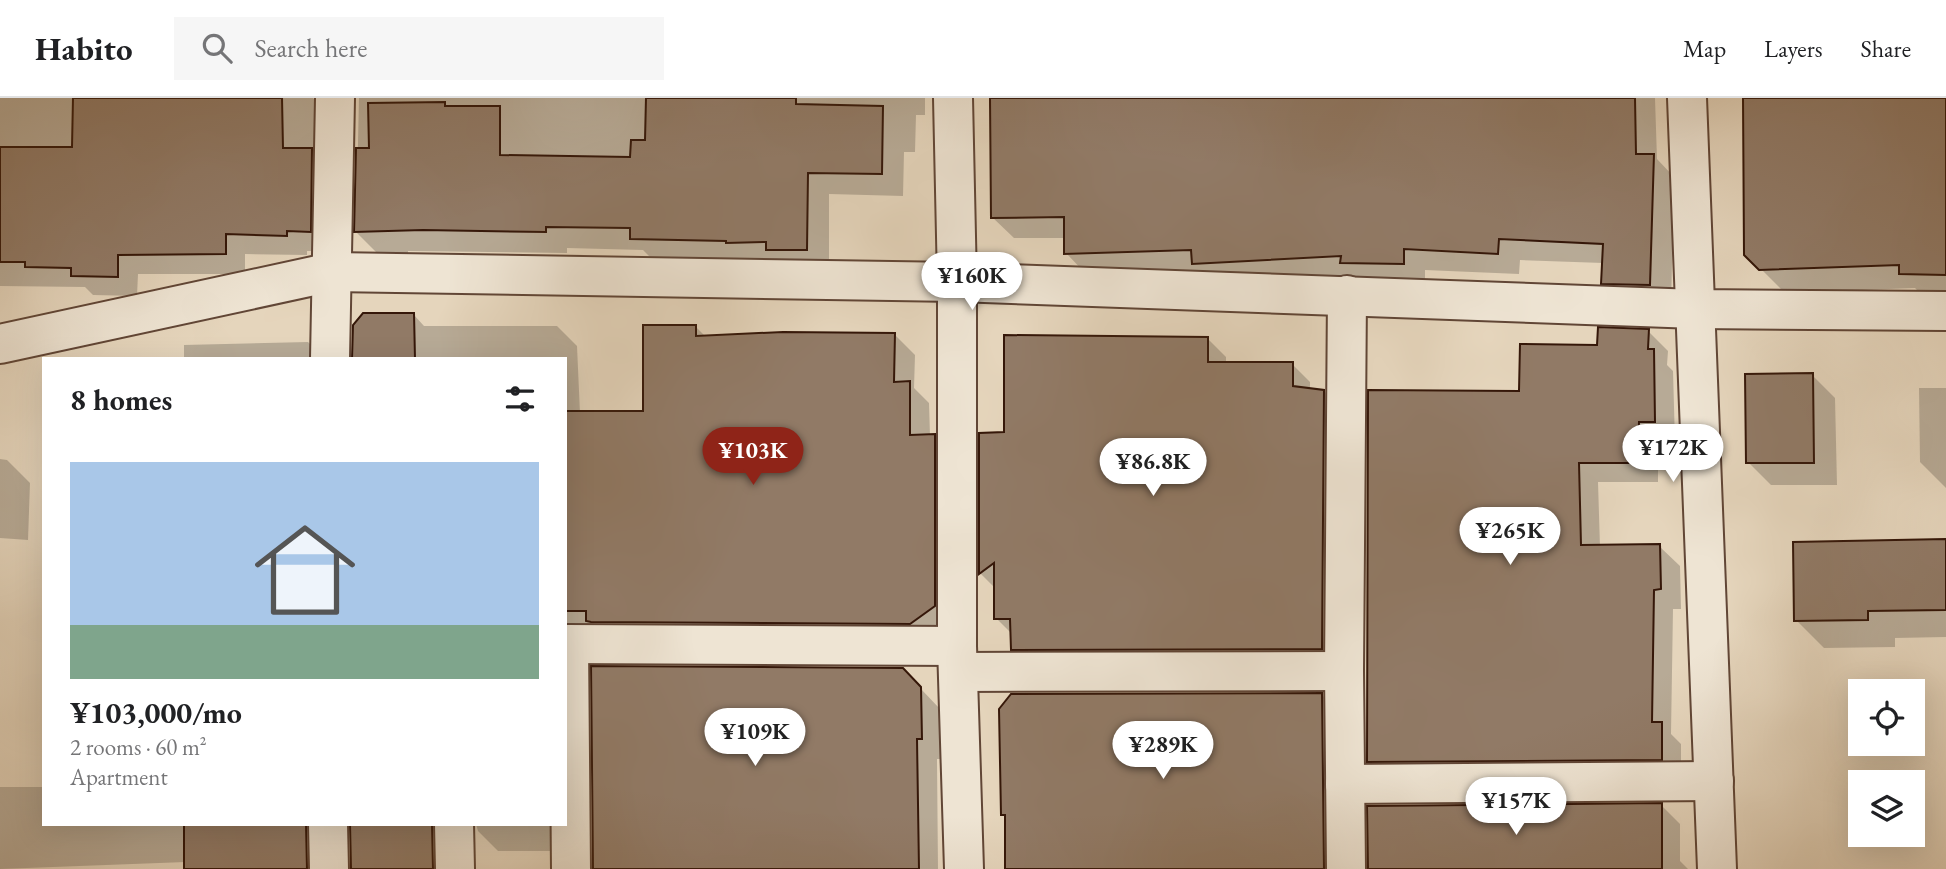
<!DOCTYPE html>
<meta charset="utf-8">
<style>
body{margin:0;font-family:"EB Garamond",serif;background:#f6f6f6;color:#202124;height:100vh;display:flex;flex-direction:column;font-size:26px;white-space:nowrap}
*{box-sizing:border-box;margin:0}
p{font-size:23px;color:#757577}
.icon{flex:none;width:38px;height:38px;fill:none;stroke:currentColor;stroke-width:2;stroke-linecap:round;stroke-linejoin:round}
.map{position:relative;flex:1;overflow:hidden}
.side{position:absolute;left:42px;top:259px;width:525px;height:469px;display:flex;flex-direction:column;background:#fff;border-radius:0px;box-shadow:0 7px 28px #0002}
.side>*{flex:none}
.buttons{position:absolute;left:1848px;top:581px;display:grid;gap:14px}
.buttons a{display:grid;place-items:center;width:77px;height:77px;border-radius:0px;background:#fff;box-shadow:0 7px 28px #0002;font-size:35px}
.price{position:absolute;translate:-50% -60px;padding:0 16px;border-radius:24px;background:#fff;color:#222;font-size:23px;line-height:46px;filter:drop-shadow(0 2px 4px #0008)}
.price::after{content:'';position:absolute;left:50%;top:42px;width:21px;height:16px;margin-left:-10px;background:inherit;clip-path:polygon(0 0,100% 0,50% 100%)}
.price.active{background:#8f2418;color:#fff}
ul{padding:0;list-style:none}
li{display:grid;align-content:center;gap:14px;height:371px;padding:0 28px}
li span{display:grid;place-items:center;height:217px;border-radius:0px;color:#555}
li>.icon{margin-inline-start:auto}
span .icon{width:126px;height:126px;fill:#fffc;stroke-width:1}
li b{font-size:30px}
h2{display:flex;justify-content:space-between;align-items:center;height:84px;padding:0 28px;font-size:30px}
header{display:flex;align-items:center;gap:42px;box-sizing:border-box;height:98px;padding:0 35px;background:#fff;border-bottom:2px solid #e0e0e0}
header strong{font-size:33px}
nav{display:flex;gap:38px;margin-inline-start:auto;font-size:24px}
.search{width:490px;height:63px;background:#f6f6f6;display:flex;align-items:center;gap:18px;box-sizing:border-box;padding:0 24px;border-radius:0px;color:#757577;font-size:26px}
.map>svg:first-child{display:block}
.shadow{fill:#0003}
.building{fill:#917a66;stroke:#351709;stroke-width:2}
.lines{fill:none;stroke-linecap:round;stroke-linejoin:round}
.minor-casing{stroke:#614636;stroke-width:42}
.minor{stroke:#eee4d3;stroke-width:38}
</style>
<header>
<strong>Habito</strong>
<div class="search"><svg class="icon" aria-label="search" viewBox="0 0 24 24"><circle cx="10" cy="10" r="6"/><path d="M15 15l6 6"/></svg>Search here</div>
<nav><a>Map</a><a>Layers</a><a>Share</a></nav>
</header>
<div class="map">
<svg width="1946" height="771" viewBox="0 0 1946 771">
<rect width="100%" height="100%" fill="#e5d5bc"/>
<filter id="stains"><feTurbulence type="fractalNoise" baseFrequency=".00286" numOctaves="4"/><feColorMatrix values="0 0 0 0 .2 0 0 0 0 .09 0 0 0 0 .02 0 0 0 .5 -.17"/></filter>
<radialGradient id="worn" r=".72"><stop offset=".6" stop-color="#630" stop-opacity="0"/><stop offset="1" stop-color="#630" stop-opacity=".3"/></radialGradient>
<g class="shadow">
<polygon points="0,0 313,0 333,20 330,153 307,153 307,157 245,156 245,176 138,176 137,198 93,197 85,189 0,188"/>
<polygon points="359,0 925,0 925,17 916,17 915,54 904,54 903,98 829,96 829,174 654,163 643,152 567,150 567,155 408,153 408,156 378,156 356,134"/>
<polygon points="989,0 1655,0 1657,61 1674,79 1671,208 1624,206 1602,185 1603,165 1520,162 1519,176 1425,172 1425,186 1364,186 1356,179 1215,187 1202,173 1087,177 1066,155 1066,140 1014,140 992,119 992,14 989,10"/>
<polygon points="1744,0 1946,0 1946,199 1924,199 1915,190 1785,195 1746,156"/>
<polygon points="414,217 424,228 557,228 577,248 580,315 645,315 696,229 706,239 895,237 915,257 914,290 929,305 930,338 934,338 955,358 955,528 565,559 565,261 354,261"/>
<polygon points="1648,233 1668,253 1667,267 1673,273 1675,344 1658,344 1658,384 1598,384 1600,449 1659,448 1680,468 1681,511 1673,511 1671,636 1681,646 1681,681 1389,683 1369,663 1521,295 1599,249"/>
<polygon points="1208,241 1226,259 1226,266 1292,266 1310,284 1310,292 1324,293 1342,312 1340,569 1031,569 1012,551 1012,536 996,520 996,491 981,476 981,337 1006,336"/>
<polygon points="308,244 325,261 184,261 184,247"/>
<polygon points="1812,277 1835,300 1837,387 1771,387 1748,364"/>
<polygon points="1919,290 1946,290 1946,390 1920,364"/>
<polygon points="0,361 7,362 30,385 28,442 0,440"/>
<polygon points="1946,443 1946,539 1895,540 1895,549 1824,550 1796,522"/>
<polygon points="902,571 940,611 942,661 937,661 938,771 595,771"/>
<polygon points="1322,597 1340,615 1342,771 1007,771 1007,720 1003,716"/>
<polygon points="0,689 44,689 44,726 340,726 326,771 186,771 186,764 0,771"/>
<polygon points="1661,707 1680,726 1680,763 1688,771 1370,771"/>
<polygon points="352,726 467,726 452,771 353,771"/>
<polygon points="476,726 565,726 568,753 498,753 478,733"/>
</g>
<g class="building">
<polygon points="73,0 282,0 283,50 312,50 311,134 287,133 287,138 226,136 226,156 118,157 118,179 71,178 71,170 25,169 25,164 0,164 0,49 72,49"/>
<polygon points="646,0 796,0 796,6 883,8 882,76 808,75 807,152 766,152 766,144 726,145 726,143 630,141 630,130 546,129 546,134 423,132 354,134 356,50 369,50 368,5 445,4 445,8 500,8 500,57 630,59 631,42 645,42"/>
<polygon points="990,0 1635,0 1636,56 1654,56 1650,187 1601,186 1603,146 1499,141 1498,156 1404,151 1404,166 1340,165 1341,158 1192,166 1191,152 1064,156 1064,119 991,120"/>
<polygon points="1743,0 1946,0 1946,177 1899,176 1899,167 1759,172 1744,157"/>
<polygon points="363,215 414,215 415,261 352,261 353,227"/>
<polygon points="643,227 696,227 696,238 783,234 895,235 894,284 910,283 910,337 935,336 935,508 910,526 591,524 586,523 586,513 565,513 565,313 643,313"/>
<polygon points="1598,229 1649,231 1648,251 1654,251 1655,324 1639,324 1638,365 1579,365 1581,447 1660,446 1661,491 1654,492 1652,624 1662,624 1662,662 1367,664 1368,292 1519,293 1520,246 1597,247"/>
<polygon points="1004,237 1208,239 1208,264 1293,264 1293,288 1324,292 1322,551 1011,552 1010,521 994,521 994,465 979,476 979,335 1004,334"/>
<polygon points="1813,275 1814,365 1746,365 1745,276"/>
<polygon points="1946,441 1946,512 1868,513 1868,522 1794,523 1793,444"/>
<polygon points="591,568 903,570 921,589 922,641 917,641 919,771 593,771"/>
<polygon points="1322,595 1324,771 1005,771 1005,717 1001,717 999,611 1011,596"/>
<polygon points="1662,705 1662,771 1368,771 1367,708"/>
<polygon points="184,726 306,726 307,771 184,771"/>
<polygon points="350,726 432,726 433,771 351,771"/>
</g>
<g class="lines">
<g class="minor-casing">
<g id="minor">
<polyline points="953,0 957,184 957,548 964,771"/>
<polyline points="1687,0 1717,771"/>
<polyline points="0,246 332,174 957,184 1696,211 1946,213"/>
<polyline points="330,261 335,0"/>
<polyline points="565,546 957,548"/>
<polyline points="569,546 571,771"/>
<polyline points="959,574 1344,573"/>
<polyline points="1345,686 1714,683"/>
<polyline points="328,726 329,771"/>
<polyline points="454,726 455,771"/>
<polyline points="1346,771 1344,573 1347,197"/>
</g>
</g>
<use href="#minor" class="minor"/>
</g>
<rect width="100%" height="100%" filter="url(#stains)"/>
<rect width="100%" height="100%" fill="url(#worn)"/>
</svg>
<div class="buttons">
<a><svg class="icon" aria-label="locate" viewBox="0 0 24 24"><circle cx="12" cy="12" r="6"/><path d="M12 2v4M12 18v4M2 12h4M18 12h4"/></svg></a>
<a><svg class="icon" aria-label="layers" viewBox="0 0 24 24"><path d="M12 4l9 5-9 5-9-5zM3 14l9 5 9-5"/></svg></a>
</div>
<b class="price" style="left:972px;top:214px">¥160K</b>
<b class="price" style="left:1673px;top:386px">¥172K</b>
<b class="price active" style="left:753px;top:389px">¥103K</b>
<b class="price" style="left:1153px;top:400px">¥86.8K</b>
<b class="price" style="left:1510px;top:469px">¥265K</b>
<b class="price" style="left:755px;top:670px">¥109K</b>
<b class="price" style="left:1163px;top:683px">¥289K</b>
<b class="price" style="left:1516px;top:739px">¥157K</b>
<section class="side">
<h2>8 homes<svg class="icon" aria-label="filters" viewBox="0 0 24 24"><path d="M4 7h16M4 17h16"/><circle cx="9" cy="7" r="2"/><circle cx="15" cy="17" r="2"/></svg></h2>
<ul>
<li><span style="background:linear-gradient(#a9c7e8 75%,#7fa58c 0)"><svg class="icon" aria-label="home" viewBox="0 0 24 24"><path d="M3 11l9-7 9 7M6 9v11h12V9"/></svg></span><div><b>¥103,000/mo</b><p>2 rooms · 60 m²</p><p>Apartment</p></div></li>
</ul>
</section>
</div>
